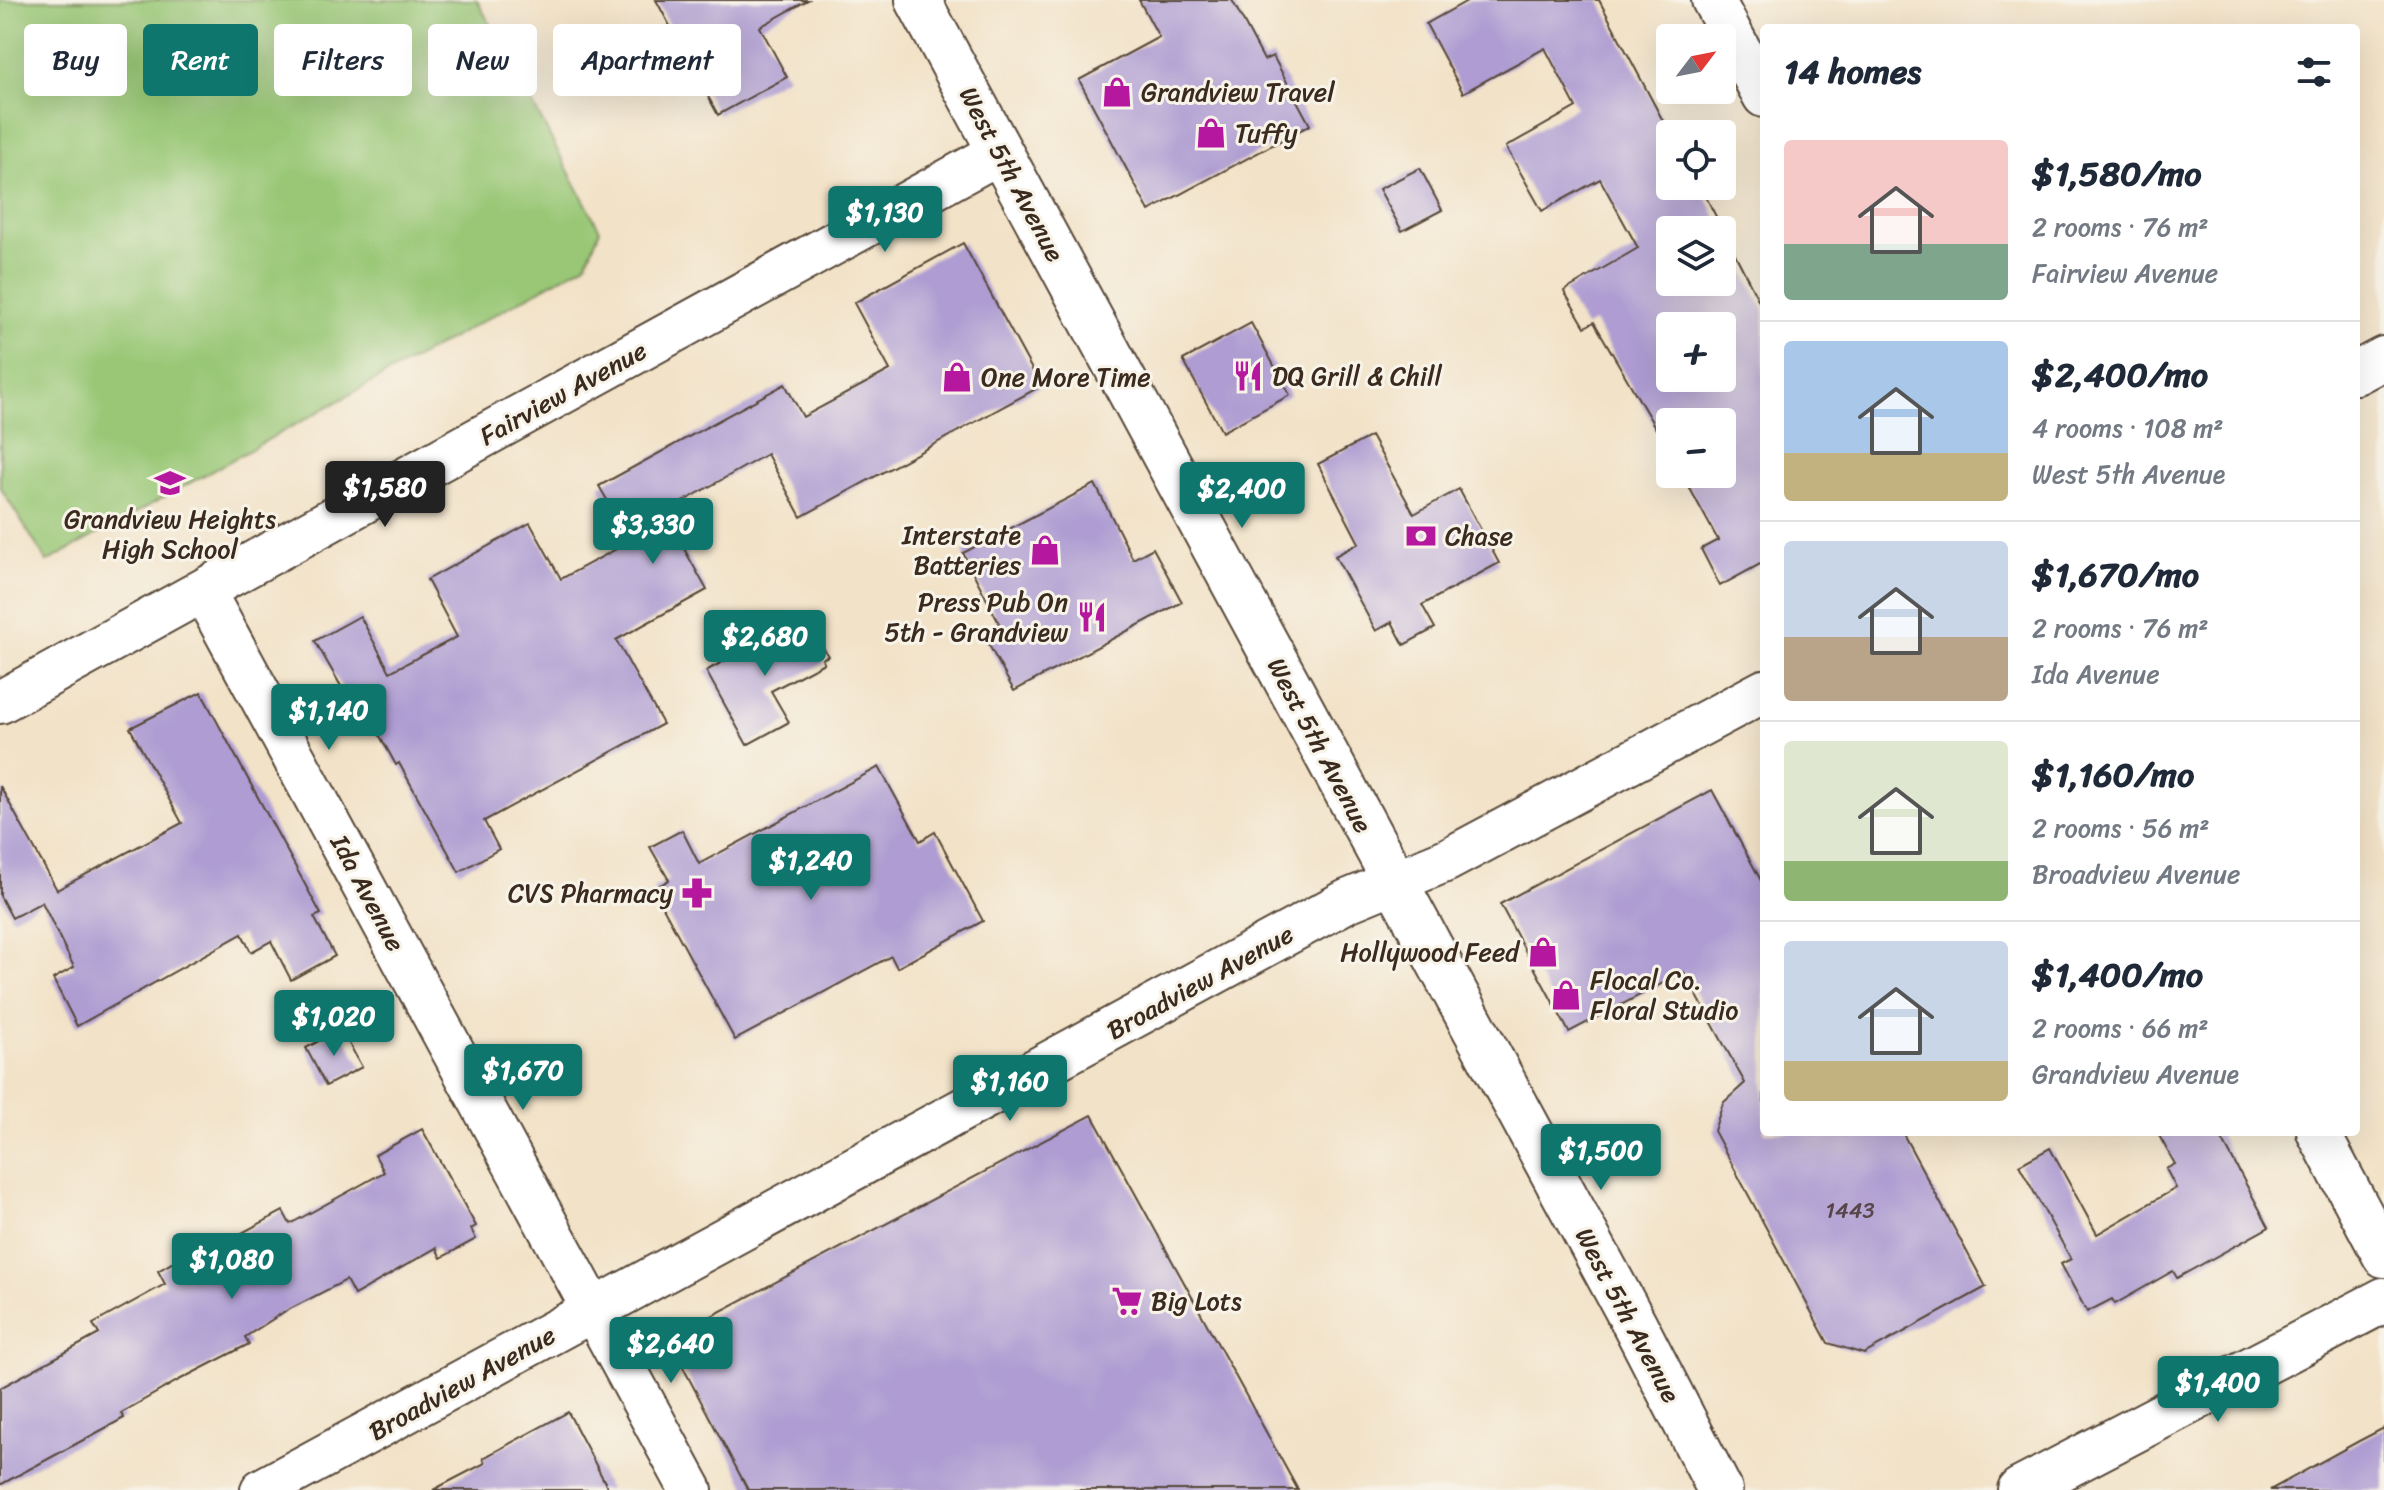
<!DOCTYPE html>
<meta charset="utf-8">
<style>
body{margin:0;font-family:Sriracha,sans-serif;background:#f2f2f3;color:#1f2937;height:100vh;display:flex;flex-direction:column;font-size:30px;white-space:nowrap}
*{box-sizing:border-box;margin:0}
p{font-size:26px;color:#747a83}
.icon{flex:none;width:44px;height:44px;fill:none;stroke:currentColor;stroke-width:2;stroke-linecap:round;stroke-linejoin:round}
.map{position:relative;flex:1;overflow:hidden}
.panel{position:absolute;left:1760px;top:24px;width:600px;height:1112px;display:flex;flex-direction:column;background:#fff;border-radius:8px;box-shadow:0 8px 32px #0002}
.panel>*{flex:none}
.banner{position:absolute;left:24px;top:24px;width:760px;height:72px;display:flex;gap:16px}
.needle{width:52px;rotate:58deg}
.fabs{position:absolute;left:1656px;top:24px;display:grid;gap:16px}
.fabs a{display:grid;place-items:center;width:80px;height:80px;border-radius:8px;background:#fff;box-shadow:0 8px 32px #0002;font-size:40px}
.price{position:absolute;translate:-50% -68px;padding:0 18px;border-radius:8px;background:#0f766e;color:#fff;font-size:26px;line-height:52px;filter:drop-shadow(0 2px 4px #0008)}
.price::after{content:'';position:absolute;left:50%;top:48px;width:24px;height:18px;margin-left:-12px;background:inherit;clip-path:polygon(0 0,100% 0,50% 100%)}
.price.active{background:#222;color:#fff}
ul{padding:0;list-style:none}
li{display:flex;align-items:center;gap:24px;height:200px;padding:0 24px}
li+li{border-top:2px solid #e0e1e3}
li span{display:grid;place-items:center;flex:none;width:224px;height:160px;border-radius:8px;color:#555}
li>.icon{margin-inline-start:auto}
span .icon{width:96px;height:96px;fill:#fffc;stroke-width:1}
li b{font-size:34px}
h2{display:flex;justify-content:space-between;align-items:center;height:96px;padding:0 24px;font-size:34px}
.tag{padding:0 28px;border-radius:8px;background:#fff;box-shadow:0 8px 32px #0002;font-size:28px;line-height:72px}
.tag.active{background:#0f766e;color:#fff}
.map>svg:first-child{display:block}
.green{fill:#99c776;stroke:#6a784a;stroke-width:2}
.building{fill:#ae9cd2;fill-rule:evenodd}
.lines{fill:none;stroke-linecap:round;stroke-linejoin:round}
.minor-casing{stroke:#564637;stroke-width:46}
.tertiary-casing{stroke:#564637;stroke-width:48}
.secondary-casing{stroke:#564637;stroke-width:48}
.minor{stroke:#fff;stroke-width:42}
.tertiary{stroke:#fff;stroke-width:44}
.secondary{stroke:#fff;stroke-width:44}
.labels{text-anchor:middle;stroke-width:6;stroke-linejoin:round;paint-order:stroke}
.number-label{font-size:22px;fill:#58464b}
.poi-label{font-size:26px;fill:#3b2a1e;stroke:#f7f3e8;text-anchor:start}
.street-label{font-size:26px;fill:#3b2a1e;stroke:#f7f3e8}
</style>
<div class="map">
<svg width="2384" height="1490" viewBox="0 0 2384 1490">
<rect width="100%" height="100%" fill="#f7f3e8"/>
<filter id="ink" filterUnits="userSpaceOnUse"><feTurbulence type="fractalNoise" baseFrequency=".0125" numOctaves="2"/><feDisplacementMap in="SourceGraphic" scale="16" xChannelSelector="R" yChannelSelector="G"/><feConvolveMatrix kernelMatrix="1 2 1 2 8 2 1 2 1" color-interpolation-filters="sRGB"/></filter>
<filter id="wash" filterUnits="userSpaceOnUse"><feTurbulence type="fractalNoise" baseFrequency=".006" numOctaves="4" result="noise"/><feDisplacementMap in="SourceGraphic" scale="32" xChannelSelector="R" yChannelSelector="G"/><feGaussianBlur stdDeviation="1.8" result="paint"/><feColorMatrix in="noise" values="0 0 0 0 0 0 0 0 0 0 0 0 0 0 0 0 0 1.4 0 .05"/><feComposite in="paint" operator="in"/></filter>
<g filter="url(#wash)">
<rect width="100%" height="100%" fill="#f2e2c7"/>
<polygon class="green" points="0,0 477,0 600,230 586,264 47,562 0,487"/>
<g id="blocks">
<g class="building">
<polygon points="656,0 808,0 760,27 787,77 718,115"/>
<polygon points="1139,0 1232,0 1264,60 1273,56 1310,125 1149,211 1079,80 1159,37"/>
<path d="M 1469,0 L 1599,0 L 1670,134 L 1670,186 L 1698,186 L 1704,193 L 1764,311 L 1764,562 L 1720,586 L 1701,549 L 1718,540 L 1682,474 L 1722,474 L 1722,422 L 1670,422 L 1670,453 L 1594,322 L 1585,327 L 1564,291 L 1638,248 L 1600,179 L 1542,211 L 1506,147 L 1576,107 L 1545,48 L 1463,93 L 1426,24 ZM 1670,230 L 1722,230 L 1722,282 L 1670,282 ZM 1670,326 L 1722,326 L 1722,378 L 1670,378 Z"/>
<polygon points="1420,168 1442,210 1402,231 1379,189"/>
<polygon points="963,243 1041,386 801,517 767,454 670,509 685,534 678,538 707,590 616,640 663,724 484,821 499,849 459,872 399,763 396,765 365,709 357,714 315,641 360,616 390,672 457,637 427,580 530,523 561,579 622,546 620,543 629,538 599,486 785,384 803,417 890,370 854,303"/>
<polygon points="1251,323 1290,395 1222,432 1183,360"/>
<polygon points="1371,436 1414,514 1459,489 1499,563 1422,605 1435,628 1404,645 1392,622 1376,631 1335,556 1359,543 1318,464"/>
<polygon points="1095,484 1133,559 1153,548 1182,602 1014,691 985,638 1002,629 963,553"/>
<polygon points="800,619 802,623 807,620 828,656 822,659 824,663 771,691 789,722 747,745 706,671"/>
<polygon points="201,692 321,914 314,917 335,956 291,980 271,941 251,952 242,934 77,1026 53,979 74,967 42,902 12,918 0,896 0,786 57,890 182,823 130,728"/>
<polygon points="879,767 920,841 935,832 983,921 897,968 891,956 735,1040 653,889 669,880 650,847 682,830 699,864"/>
<polygon points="1712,790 1764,886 1764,1132 1902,1132 1986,1287 1864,1354 1828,1343 1714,1131 1723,1103 1745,1083 1684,972 1569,1032 1500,904"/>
<polygon points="341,1029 362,1067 326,1086 306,1048"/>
<polygon points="1092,1115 1298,1490 748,1490 668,1339"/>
<polygon points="422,1129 476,1226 471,1229 476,1239 441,1258 436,1248 354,1295 346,1280 284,1312 245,1337 249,1344 179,1380 121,1413 124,1418 0,1485 0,1388 99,1334 93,1324 165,1284 158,1271 210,1241 214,1248 283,1211 290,1224 384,1172 375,1155"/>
<polygon points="2157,1132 2218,1132 2269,1227 2177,1278 2173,1271 2115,1304 2112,1299 2087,1312 2061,1264 2071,1259 2019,1165 2050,1148 2097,1234 2176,1188 2166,1169 2175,1164"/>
<polygon points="568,1412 609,1490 433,1490 485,1463 483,1458"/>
<polygon points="2384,1428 2384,1490 2270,1490 2359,1441"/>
</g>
</g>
</g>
<g filter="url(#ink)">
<use href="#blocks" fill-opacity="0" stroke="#564637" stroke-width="2"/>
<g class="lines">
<g class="minor-casing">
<g id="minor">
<polyline points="1713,0 1764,96"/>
<polyline points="2356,373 2384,358"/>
<polyline points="204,592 691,1490"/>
<polyline points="0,702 1000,152"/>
<polyline points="2318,1132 2384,1256"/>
<polyline points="262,1490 1347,901 1447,860 1764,691"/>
</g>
</g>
<g class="tertiary-casing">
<polyline id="tertiary" points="2020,1490 2384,1300"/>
</g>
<g class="secondary-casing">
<polyline id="secondary" points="918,0 1635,1325 1720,1490"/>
</g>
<use href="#minor" class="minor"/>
<use href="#tertiary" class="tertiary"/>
<use href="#secondary" class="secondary"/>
</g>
</g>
<defs>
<g id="shop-bare" transform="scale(2.4)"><path d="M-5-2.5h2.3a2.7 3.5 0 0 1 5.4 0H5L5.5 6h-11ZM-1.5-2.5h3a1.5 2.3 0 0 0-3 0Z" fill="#b5179e" stroke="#f7f3e8" stroke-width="2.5" paint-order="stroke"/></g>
<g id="restaurant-bare" transform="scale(2.4)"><path d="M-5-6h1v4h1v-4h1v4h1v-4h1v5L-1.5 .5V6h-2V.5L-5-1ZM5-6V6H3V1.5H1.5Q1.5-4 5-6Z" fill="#b5179e" stroke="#f7f3e8" stroke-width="2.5" paint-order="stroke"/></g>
<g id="school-bare" transform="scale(2.4)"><path d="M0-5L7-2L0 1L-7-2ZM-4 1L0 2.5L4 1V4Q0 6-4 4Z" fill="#b5179e" stroke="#f7f3e8" stroke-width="2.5" paint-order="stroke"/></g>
<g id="bank-bare" transform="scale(2.4)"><path d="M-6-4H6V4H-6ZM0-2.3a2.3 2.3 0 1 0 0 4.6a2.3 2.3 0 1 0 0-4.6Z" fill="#b5179e" stroke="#f7f3e8" stroke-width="2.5" paint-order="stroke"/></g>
<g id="pharmacy-bare" transform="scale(2.4)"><path d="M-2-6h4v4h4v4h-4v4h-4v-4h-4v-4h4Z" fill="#b5179e" stroke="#f7f3e8" stroke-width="2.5" paint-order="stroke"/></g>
<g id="supermarket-bare" transform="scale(2.4)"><path d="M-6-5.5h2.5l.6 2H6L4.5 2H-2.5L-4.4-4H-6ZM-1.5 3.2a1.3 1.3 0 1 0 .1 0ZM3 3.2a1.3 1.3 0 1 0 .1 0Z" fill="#b5179e" stroke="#f7f3e8" stroke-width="2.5" paint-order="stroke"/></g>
</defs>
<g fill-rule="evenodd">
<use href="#shop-bare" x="1117" y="92"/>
<use href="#shop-bare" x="1211" y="133"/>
<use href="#restaurant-bare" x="1248" y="376"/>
<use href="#shop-bare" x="957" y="377"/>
<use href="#school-bare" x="170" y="483"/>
<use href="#bank-bare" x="1421" y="536"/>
<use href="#shop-bare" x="1045" y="550"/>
<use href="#restaurant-bare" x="1092" y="617"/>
<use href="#pharmacy-bare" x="697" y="893"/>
<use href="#shop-bare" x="1543" y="952"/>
<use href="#shop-bare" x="1566" y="995"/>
<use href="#supermarket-bare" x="1127" y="1301"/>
</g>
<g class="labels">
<g class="number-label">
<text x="1850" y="1218">1443</text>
</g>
<g class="poi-label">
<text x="1141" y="101">Grandview Travel</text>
<text x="1235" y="142">Tuffy</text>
<text x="1272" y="385">DQ Grill &amp; Chill</text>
<text x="981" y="386">One More Time</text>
<text x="170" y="528" text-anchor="middle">Grandview Heights<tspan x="170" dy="30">High School</tspan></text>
<text x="1021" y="544" text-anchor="end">Interstate<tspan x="1021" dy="30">Batteries</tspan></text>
<text x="1445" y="545">Chase</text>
<text x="1068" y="611" text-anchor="end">Press Pub On<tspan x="1068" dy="30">5th - Grandview</tspan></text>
<text x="673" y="902" text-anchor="end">CVS Pharmacy</text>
<text x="1519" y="961" text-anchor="end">Hollywood Feed</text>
<text x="1590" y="989">Flocal Co.<tspan x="1590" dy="30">Floral Studio</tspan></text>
<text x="1151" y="1310">Big Lots</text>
</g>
<g class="street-label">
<text transform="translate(1012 174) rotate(62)" y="9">West 5th Avenue</text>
<text transform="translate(563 393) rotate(-29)" y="9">Fairview Avenue</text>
<text transform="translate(1320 745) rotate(62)" y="9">West 5th Avenue</text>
<text transform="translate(368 893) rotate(62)" y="9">Ida Avenue</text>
<text transform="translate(1200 982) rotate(-29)" y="9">Broadview Avenue</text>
<text transform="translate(1628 1315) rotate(62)" y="9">West 5th Avenue</text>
<text transform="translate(462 1383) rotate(-29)" y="9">Broadview Avenue</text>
</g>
</g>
</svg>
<div class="fabs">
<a><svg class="needle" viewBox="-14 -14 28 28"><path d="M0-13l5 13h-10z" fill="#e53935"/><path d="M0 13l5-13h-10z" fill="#747a83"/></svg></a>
<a><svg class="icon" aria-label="locate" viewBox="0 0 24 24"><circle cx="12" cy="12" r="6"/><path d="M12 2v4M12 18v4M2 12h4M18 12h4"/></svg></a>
<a><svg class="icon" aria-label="layers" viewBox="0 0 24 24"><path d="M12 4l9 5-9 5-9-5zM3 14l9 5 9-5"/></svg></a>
<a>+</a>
<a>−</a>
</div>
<b class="price" style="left:885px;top:254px">$1,130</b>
<b class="price active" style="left:385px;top:529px">$1,580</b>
<b class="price" style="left:1242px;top:530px">$2,400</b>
<b class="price" style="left:653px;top:566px">$3,330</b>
<b class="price" style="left:765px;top:678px">$2,680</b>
<b class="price" style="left:329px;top:752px">$1,140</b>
<b class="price" style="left:811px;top:902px">$1,240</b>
<b class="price" style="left:334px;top:1058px">$1,020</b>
<b class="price" style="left:523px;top:1112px">$1,670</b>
<b class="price" style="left:1010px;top:1123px">$1,160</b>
<b class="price" style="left:1601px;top:1192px">$1,500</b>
<b class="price" style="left:232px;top:1301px">$1,080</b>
<b class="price" style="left:671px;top:1385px">$2,640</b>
<b class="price" style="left:2218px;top:1424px">$1,400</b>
<div class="banner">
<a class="tag">Buy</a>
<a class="tag active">Rent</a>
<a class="tag">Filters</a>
<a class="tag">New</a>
<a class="tag">Apartment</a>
</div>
<section class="panel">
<h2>14 homes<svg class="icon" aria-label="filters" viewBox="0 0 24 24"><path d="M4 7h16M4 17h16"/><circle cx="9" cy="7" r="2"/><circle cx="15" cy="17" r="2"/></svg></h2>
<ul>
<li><span style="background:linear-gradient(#f6c9c9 65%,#7fa58c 0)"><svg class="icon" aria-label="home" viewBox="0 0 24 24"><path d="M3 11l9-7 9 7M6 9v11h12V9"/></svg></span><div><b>$1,580/mo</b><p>2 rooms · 76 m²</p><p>Fairview Avenue</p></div></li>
<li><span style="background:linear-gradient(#a9c7e8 70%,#c2b280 0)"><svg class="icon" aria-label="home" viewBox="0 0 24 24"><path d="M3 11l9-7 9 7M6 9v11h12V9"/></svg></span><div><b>$2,400/mo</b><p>4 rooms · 108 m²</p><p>West 5th Avenue</p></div></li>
<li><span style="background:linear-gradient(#c9d6e8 60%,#b9a48a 0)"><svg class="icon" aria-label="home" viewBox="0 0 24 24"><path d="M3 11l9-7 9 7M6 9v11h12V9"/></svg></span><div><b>$1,670/mo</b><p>2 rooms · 76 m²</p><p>Ida Avenue</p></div></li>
<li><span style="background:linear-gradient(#dfe7d0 75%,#8fb573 0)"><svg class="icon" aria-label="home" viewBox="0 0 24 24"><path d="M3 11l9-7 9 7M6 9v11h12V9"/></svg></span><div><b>$1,160/mo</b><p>2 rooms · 56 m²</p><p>Broadview Avenue</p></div></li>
<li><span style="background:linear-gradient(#c9d6e8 75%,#c2b280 0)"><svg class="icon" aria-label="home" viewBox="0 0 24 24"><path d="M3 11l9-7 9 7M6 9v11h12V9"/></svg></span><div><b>$1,400/mo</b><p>2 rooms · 66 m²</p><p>Grandview Avenue</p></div></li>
</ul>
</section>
</div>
